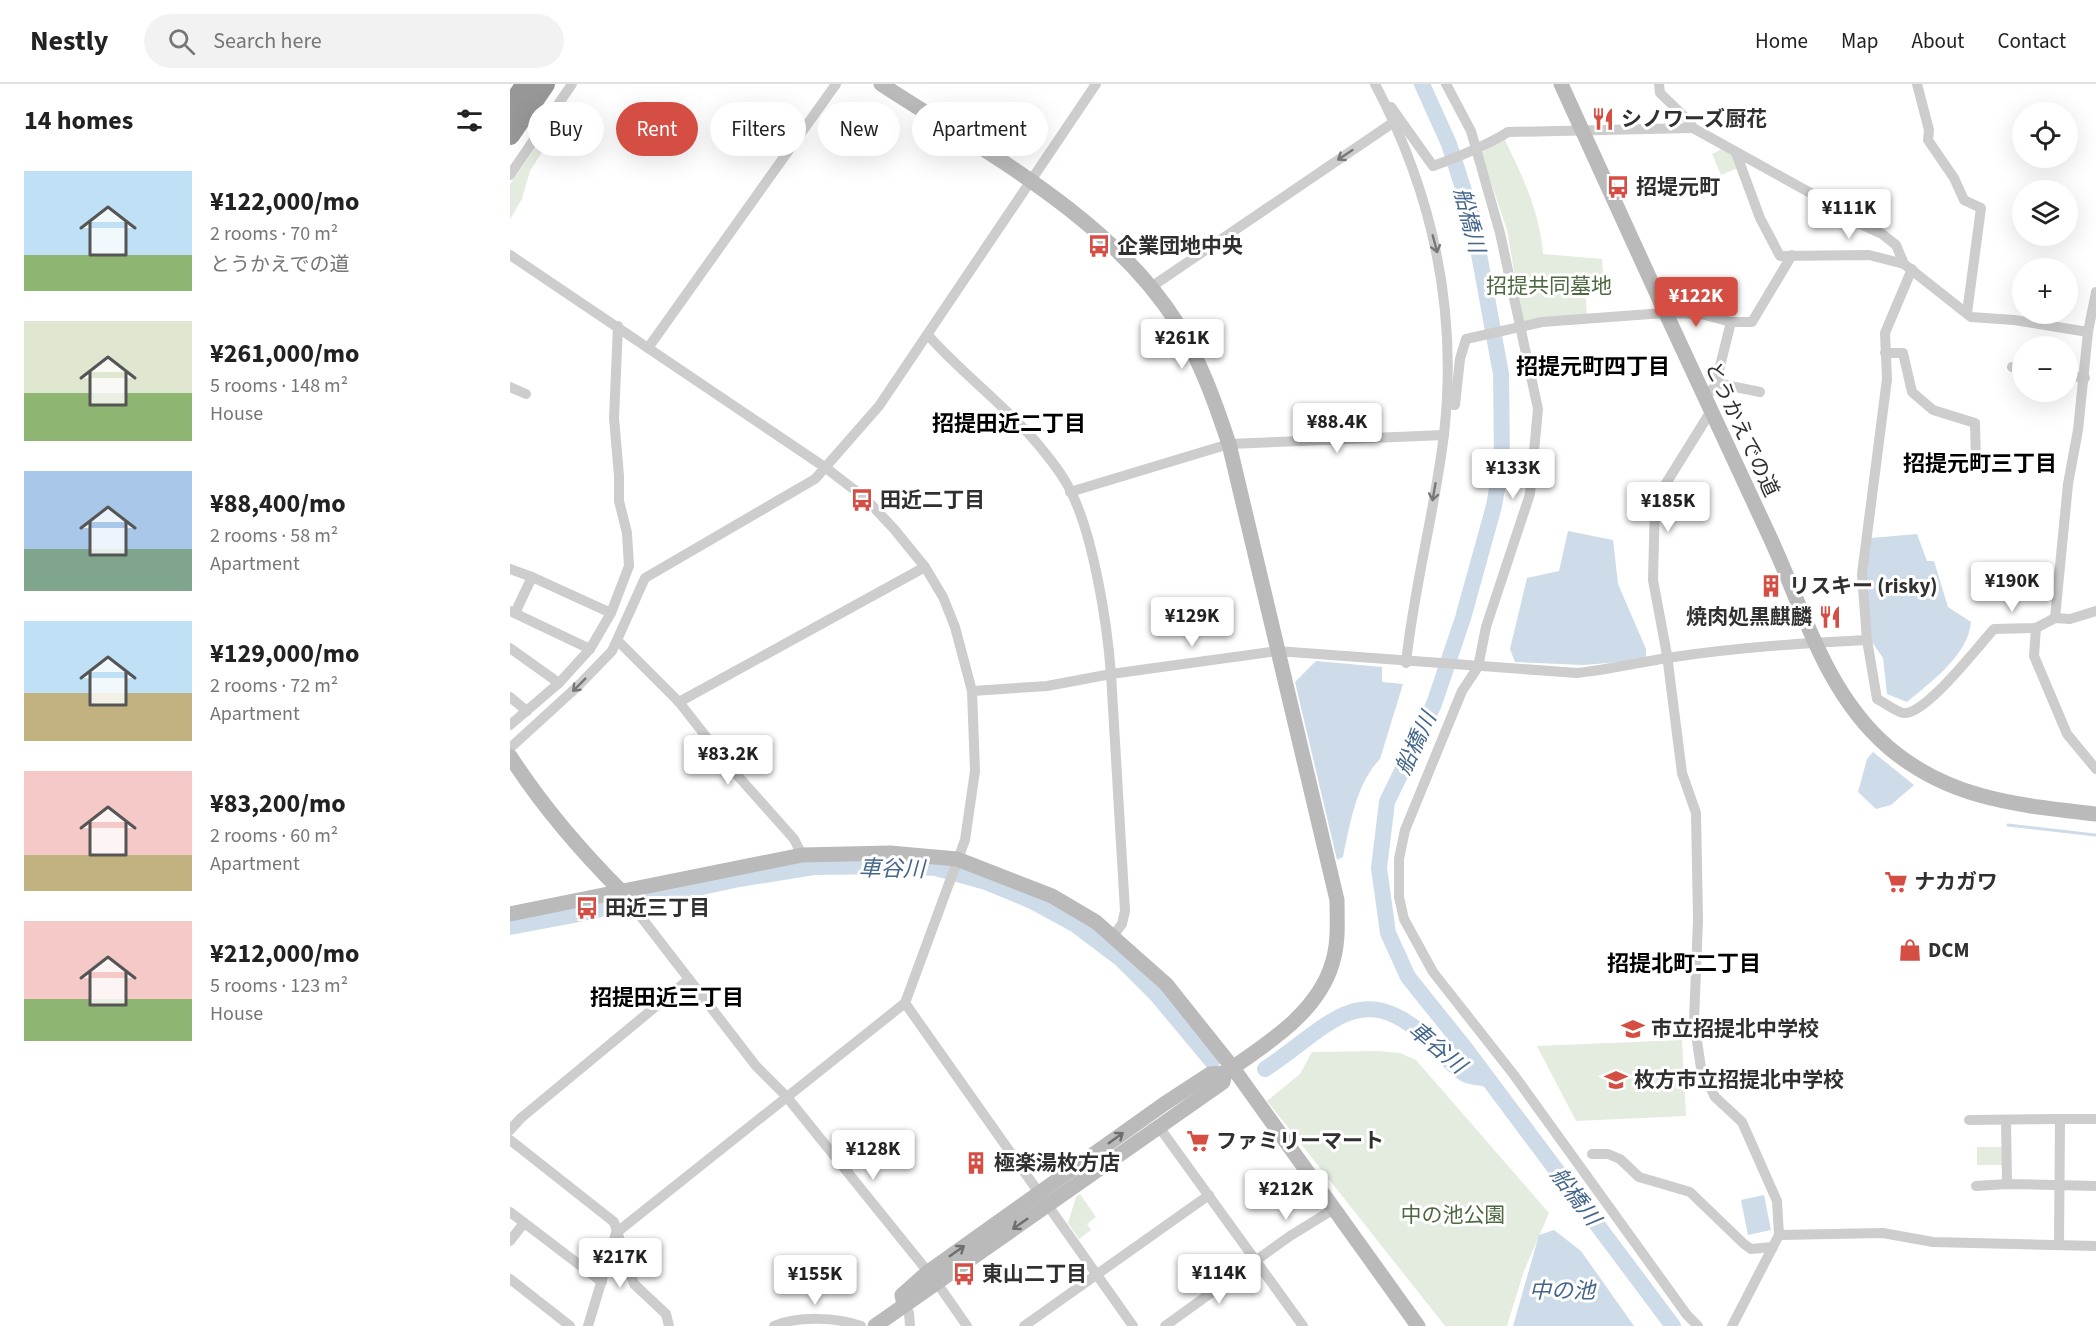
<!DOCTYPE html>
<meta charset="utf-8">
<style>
body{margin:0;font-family:"Source Sans 3","Noto Sans JP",sans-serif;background:#f2f2f2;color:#222;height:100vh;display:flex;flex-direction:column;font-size:22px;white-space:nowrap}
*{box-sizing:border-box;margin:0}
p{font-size:20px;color:#767676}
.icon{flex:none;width:33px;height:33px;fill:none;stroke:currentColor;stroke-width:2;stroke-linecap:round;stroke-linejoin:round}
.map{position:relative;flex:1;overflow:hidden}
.details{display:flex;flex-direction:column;background:#fff;width:510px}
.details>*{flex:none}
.top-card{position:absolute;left:18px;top:18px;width:570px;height:54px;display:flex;gap:12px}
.fabs{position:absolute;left:1502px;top:18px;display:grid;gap:12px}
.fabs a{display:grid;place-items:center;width:66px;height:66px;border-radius:50%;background:#fff;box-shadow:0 6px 24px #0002;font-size:30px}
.price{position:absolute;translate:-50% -51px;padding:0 14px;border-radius:6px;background:#fff;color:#222;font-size:20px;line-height:39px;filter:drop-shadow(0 2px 3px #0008)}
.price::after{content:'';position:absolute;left:50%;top:36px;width:18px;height:14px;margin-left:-9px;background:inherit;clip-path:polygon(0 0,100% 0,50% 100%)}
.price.selected{background:#d54e44;color:#fff}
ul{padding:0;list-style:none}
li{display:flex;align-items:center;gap:18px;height:150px;padding:0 24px}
li span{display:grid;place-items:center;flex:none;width:168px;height:120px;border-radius:0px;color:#555}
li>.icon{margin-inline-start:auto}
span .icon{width:72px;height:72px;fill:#fffc;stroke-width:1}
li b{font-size:26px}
h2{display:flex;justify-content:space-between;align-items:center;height:72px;padding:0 24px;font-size:26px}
.pill{padding:0 21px;border-radius:27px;background:#fff;box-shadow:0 6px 24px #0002;font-size:21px;line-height:54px}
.pill.selected{background:#d54e44;color:#fff}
header{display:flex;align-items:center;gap:36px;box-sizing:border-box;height:84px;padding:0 30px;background:#fff;border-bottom:2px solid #e0e0e0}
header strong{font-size:28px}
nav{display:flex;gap:33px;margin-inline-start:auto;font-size:21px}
.search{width:420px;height:54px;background:#f2f2f2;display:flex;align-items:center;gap:15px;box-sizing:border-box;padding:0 21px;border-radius:33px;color:#767676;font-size:22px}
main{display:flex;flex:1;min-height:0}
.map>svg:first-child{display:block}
.green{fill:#e4ece0}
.water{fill:#cedbe9}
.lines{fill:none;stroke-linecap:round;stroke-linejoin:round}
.stream{stroke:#cedbe9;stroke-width:3}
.river{stroke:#cedbe9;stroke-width:16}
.street{stroke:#cdcdcd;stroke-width:10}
.secondary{stroke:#bababa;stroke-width:15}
.highway{stroke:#979797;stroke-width:20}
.oneway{stroke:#777}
.oneway2{stroke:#6e6e6e}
.labels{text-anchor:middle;stroke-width:6;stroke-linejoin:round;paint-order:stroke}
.poi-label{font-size:21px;font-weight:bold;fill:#303030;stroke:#fff;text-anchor:start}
.park-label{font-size:21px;fill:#4e6841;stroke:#fff}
.street-label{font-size:21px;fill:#303030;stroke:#fff}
.water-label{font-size:22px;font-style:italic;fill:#45668b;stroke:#fff}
.neighbourhood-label{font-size:22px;font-weight:bold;fill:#000;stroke:#fff}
</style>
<header>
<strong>Nestly</strong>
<div class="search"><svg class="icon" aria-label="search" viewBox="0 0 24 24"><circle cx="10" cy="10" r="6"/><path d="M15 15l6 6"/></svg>Search here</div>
<nav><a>Home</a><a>Map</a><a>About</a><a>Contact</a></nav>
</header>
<main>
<section class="details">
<h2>14 homes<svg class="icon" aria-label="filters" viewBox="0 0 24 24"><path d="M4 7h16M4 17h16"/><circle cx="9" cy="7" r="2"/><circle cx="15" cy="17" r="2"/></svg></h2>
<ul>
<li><span style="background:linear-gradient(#bfe0f5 70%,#8fb573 0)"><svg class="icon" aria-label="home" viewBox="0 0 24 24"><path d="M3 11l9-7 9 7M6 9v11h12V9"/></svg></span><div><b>¥122,000/mo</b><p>2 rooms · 70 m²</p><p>とうかえでの道</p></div></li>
<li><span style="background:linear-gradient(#dfe7d0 60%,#8fb573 0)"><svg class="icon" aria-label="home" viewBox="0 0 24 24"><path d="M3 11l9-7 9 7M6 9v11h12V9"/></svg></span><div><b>¥261,000/mo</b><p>5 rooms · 148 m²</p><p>House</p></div></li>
<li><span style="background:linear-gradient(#a9c7e8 65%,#7fa58c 0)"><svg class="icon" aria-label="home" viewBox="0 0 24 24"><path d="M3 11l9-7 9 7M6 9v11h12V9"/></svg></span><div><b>¥88,400/mo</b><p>2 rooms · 58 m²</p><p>Apartment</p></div></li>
<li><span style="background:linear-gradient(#bfe0f5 60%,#c2b280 0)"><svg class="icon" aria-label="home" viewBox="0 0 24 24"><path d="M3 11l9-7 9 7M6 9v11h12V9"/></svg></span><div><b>¥129,000/mo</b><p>2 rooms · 72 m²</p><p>Apartment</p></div></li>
<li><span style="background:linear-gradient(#f6c9c9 70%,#c2b280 0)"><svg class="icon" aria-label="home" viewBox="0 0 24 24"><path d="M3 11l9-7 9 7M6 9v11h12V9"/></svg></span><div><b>¥83,200/mo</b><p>2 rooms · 60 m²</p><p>Apartment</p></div></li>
<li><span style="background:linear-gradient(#f6c9c9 65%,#8fb573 0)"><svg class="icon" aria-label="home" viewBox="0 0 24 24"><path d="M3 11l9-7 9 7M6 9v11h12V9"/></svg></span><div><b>¥212,000/mo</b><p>5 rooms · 123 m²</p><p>House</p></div></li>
</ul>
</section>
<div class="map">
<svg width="1586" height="1242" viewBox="0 0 1586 1242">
<rect width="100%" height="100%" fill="#fff"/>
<g class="green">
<polygon points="46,34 57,42 60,51 55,61 47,56 39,57 20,87 12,115 0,135 0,100"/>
<path d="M 994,54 C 1012,91 1030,128 1033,170 L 1092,175 L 1094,204 L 1075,204 L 1077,232 L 1013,239 L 997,146 L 971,69 Z"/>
<polygon points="1214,64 1224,70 1228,84 1211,91 1202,70"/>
<polygon points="1172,956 1176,1032 1066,1037 1027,962"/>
<polygon points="868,967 890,969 906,976 1039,1129 1014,1187 997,1242 935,1242 757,1017 790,990 802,968"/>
<rect x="1467" y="1063" width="26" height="18"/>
<polygon points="570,1110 586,1133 577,1140 581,1146 569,1155 558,1139 566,1113"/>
</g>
<g class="water">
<polygon points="1058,447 1103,456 1108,500 1136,565 1136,576 1073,581 1005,578 1000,565 1017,494 1049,487"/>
<path d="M 1407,450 L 1417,477 L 1424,477 L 1438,523 L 1461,538 C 1458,571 1422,597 1397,618 L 1377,610 L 1373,574 L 1362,558 L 1354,476 L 1361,454 Z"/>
<path d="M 806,577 L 872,583 L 872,598 L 893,600 L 870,675 C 846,700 840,740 833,773 L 827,776 L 785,598 Z"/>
<polygon points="1363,668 1404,701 1381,721 1366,725 1348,708 1357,675"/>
<polygon points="1254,1111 1261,1146 1238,1151 1231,1116"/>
<polygon points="1044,1146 1071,1167 1124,1242 1003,1242 1029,1151"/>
</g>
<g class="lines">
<polyline class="stream" points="1498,741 1585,751"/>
<g class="river">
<polyline points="912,0 939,60 962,132 991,290 992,376 984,422 953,534 924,620 877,718 869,784 878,849 898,893 955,964 1163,1242"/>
<polyline points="0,843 59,832 229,795 304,783 382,782 426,784 476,798 522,817 566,841 611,875 646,910 702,977"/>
<path d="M 755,985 C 818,944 851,889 921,958 C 931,967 943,984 955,990 C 961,993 970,993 977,995"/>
</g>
<g class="street">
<path d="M 865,0 C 923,110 948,226 934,350 C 925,427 904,502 896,579"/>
<polyline points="936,0 961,47 990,149 1028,325 1020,410 976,543 968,583 952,607 895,746 889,775 889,813 894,835 923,888 1004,991 1177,1231 1188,1242"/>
<polyline points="1149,0 1150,9 1178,36 1183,44 1306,112 1339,135 1372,150 1386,161 1394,180 1461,233 1504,236 1578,248"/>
<polyline points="1407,0 1419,46 1418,56 1444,94 1454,116 1471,124 1457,229"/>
<path d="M 881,23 L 923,82 C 948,73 976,62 998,48 L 1183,44"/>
<polyline points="1226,69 1250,134 1270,172 1359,171 1394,180"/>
<polyline points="0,91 62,0"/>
<polyline points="0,171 316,384 355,414 384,445 415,483 433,513 445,543 462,607 465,687 455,756 395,919 106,1149 78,1242"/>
<path d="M 1402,185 L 1375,249 L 1377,295 L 1352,490 L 1357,556 L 1367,615 C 1375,619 1385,627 1393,629 C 1415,632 1468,562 1484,545 L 1526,544 L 1545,534 L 1560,535 L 1586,527"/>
<polyline points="641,203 884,38"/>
<path d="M 418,251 C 451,289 493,319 526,358 C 537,371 550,387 558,402 C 583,447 597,538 601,590 L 615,827 L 612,840 L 603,852"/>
<polyline points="138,264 326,0"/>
<polyline points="1375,269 1393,269 1402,308 1423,326 1465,339 1466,380 1470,381"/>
<polyline points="1502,283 1512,285"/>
<polyline points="1557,291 1575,294"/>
<polyline points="1206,299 1250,308"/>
<polyline points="0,303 16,310"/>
<polyline points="1195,314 1205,302 1221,238"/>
<polyline points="937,320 945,321 950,275 956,255 1032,238 1154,229 1191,230 1221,238 1242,238 1282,171"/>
<polyline points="1201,327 1145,417 1143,496 1157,571 1172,689 1186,729 1188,836 1184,937 1191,984 1205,1013 1232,1038 1267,1117 1269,1151 1222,1242"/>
<polyline points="560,408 719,360 934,351"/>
<polyline points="0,485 22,493 5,529"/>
<polyline points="22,493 101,529"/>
<polyline points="0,527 80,565"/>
<polyline points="1545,534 1558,400 1568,346 1578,248 1586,208"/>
<polyline points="1526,544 1524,572 1557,650 1586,685"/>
<polyline points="108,557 169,618 219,682 284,755 292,771"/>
<polyline points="0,564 49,599"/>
<path d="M 462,607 L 537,602 L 601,590 L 767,567 L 1067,589 C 1097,586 1126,579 1157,574 C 1222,564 1290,559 1357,556"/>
<polyline points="0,613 17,627"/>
<polyline points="169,618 415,483"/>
<polyline points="0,641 49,599 80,565 101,529 119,482 117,449 109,417 109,392 104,334 108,242"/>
<polyline points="0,664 68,602 102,567 135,494 305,395 369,322 586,0"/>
<polyline points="111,807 246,982 276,1012 427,1199 457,1242"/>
<polyline points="395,919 623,1242"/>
<polyline points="1459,1036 1550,1035"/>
<polyline points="1496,1036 1497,1100"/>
<polyline points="649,1043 793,1242"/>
<polyline points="0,1046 11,1034 179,895"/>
<polyline points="0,1056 104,1138 124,1200 156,1230 159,1242"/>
<polyline points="1082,1070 1098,1070 1110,1075 1129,1093 1180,1108 1234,1160 1241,1165 1263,1163"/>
<polyline points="1466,1102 1497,1100 1586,1102"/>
<polyline points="0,1128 92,1198"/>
<polyline points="1269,1151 1373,1149 1423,1158 1586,1162"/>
<polyline points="0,1157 14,1139"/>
<polyline points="1549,1161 1550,1035 1586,1035"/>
<polyline points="0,1195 60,1242"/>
<polyline points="394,1220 399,1229 400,1242"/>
<path d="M 264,1242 C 287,1232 327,1233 351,1242"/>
<polyline points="514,1242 699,1111"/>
<polyline points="655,1242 780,1152 824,1125"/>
</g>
<g class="secondary">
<path d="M 371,0 C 472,66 601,134 667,239 C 690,276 705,318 719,360 L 827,816 C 827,837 829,859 822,880 C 807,930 755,961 715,989 L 700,990 L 654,1020 L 418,1188 L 392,1211 L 394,1220"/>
<path d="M 1051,0 C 1119,150 1188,300 1258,449 C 1293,523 1314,608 1378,663 C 1440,716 1509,721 1586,730"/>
<path d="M 0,672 C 31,720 70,766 111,807"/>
<polyline points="0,830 292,771 380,769 447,775 542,812 586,838 656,900 723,984 908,1242"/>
<polyline points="365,1242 713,998 715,989"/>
</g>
<g class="highway">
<polyline points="0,23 16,0"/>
<polyline points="0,51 35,0"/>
</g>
</g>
<defs><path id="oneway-shaft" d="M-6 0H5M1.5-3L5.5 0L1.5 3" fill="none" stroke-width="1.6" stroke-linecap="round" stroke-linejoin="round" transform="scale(1.5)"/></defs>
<g class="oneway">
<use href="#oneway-shaft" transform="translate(835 71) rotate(146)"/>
<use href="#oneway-shaft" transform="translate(925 160) rotate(75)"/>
<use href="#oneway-shaft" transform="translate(924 408) rotate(100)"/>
<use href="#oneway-shaft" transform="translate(69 601) rotate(135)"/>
</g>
<g class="oneway2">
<use href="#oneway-shaft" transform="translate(606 1054) rotate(-36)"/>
<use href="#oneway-shaft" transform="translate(510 1140) rotate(145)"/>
<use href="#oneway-shaft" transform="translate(447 1167) rotate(-35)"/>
</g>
<defs>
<g id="restaurant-bare" transform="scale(1.8)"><path d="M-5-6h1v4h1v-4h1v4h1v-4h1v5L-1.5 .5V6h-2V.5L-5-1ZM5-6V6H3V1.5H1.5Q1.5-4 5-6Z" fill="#d54e44" stroke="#fff" stroke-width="2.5" paint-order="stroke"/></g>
<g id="bus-bare" transform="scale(1.8)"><path d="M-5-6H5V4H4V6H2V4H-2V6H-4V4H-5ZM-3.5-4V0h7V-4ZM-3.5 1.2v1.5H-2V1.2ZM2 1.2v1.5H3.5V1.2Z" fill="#d54e44" stroke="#fff" stroke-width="2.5" paint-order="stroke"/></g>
<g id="building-bare" transform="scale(1.8)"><path d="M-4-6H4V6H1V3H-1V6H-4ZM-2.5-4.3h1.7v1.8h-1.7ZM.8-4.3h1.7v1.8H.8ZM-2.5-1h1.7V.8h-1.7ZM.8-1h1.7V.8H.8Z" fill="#d54e44" stroke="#fff" stroke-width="2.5" paint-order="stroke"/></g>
<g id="supermarket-bare" transform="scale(1.8)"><path d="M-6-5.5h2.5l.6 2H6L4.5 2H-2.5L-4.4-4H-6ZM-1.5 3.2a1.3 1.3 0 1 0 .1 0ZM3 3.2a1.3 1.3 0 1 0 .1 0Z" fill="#d54e44" stroke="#fff" stroke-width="2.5" paint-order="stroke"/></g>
<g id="shop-bare" transform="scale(1.8)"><path d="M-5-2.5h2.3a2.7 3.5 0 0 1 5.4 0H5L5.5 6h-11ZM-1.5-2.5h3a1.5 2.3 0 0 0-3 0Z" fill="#d54e44" stroke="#fff" stroke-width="2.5" paint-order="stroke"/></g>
<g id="school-bare" transform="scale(1.8)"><path d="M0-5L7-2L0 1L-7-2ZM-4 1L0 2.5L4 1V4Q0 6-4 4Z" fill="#d54e44" stroke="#fff" stroke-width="2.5" paint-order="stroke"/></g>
</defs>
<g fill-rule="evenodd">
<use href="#restaurant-bare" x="1093" y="35"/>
<use href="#bus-bare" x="1108" y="103"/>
<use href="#bus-bare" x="589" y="162"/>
<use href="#bus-bare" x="352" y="416"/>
<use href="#building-bare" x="1261" y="502"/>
<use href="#restaurant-bare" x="1320" y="533"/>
<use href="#supermarket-bare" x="1386" y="798"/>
<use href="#bus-bare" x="77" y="824"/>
<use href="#shop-bare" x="1400" y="866"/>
<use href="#school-bare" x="1123" y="945"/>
<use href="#school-bare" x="1106" y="996"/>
<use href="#supermarket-bare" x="688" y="1057"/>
<use href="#building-bare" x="466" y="1079"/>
<use href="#bus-bare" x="454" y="1190"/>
</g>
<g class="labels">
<g class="poi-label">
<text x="1111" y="42">シノワーズ厨花</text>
<text x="1126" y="110">招堤元町</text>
<text x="607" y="169">企業団地中央</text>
<text x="370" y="423">田近二丁目</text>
<text x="1279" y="509">リスキー (risky)</text>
<text x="1302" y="540" text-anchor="end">焼肉処黒麒麟</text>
<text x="1404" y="805">ナカガワ</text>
<text x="95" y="831">田近三丁目</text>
<text x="1418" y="873">DCM</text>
<text x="1141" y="952">市立招提北中学校</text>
<text x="1124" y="1003">枚方市立招提北中学校</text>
<text x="706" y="1064">ファミリーマート</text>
<text x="484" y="1086">極楽湯枚方店</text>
<text x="472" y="1197">東山二丁目</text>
</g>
<g class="park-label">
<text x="1039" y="209">招提共同墓地</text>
<text x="943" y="1138">中の池公園</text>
</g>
<g class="street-label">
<text transform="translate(1232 345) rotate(65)" y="7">とうかえでの道</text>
</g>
<g class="water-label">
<text transform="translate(960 136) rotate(76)" y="8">船橋川</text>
<text transform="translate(905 659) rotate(-65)" y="8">船橋川</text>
<text transform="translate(382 784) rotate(1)" y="8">車谷川</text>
<text transform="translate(928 963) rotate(40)" y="8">車谷川</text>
<text transform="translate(1066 1112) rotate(53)" y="8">船橋川</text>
<text x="1052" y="1214">中の池</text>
</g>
<g class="neighbourhood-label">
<text x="1083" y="290">招提元町四丁目</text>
<text x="499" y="347">招提田近二丁目</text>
<text x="1470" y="387">招提元町三丁目</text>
<text x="1174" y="887">招提北町二丁目</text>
<text x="157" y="921">招提田近三丁目</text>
</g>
</g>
</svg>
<div class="fabs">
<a><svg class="icon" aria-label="locate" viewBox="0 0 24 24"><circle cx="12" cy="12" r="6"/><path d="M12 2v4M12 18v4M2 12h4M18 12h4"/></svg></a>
<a><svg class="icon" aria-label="layers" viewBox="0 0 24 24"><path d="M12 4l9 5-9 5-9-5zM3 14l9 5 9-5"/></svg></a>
<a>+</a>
<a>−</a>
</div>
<b class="price" style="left:1339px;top:156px">¥111K</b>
<b class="price selected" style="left:1186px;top:244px">¥122K</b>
<b class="price" style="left:672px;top:286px">¥261K</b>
<b class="price" style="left:827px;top:370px">¥88.4K</b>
<b class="price" style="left:1003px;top:416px">¥133K</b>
<b class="price" style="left:1158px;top:449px">¥185K</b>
<b class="price" style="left:1502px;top:529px">¥190K</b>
<b class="price" style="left:682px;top:564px">¥129K</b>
<b class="price" style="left:218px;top:702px">¥83.2K</b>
<b class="price" style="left:363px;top:1097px">¥128K</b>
<b class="price" style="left:776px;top:1137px">¥212K</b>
<b class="price" style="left:110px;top:1205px">¥217K</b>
<b class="price" style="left:709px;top:1221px">¥114K</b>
<b class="price" style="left:305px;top:1222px">¥155K</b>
<div class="top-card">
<a class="pill">Buy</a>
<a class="pill selected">Rent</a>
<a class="pill">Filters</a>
<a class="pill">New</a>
<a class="pill">Apartment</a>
</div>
</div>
</main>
